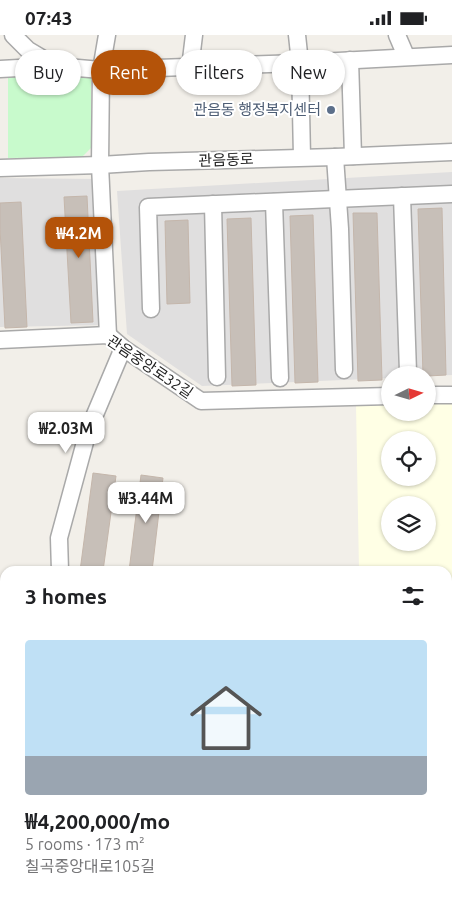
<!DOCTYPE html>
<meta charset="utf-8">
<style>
body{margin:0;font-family:Ubuntu,"Noto Sans KR",sans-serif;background:#f2f2f2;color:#202124;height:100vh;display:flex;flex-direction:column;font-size:19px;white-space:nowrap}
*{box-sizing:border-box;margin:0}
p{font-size:16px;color:#757577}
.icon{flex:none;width:28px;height:28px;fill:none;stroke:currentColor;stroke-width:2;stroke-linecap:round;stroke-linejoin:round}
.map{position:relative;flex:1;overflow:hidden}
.side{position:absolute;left:0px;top:531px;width:452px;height:336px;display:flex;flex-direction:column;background:#fff;border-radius:15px 15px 0 0;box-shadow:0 1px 4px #0004}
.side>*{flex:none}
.banner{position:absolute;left:15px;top:15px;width:422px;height:45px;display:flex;gap:10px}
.needle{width:32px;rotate:85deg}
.fabs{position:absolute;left:381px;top:331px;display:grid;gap:10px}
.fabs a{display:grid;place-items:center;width:55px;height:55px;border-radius:50%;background:#fff;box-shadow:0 1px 4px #0004;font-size:25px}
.price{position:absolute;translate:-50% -42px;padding:0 11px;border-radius:10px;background:#fff;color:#222;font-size:16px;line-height:32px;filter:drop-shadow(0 1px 2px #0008)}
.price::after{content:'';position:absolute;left:50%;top:30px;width:15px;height:11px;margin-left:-8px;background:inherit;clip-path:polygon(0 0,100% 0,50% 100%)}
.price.active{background:#b45309;color:#fff}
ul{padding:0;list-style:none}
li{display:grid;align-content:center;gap:10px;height:265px;padding:0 25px}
li span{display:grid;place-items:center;height:155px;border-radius:5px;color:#555}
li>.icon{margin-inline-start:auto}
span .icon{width:90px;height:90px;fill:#fffc;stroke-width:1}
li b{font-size:21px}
h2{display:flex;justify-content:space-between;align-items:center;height:60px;padding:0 25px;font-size:21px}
.chip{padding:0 18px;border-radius:22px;background:#fff;box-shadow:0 1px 4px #0004;font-size:18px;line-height:45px}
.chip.active{background:#b45309;color:#fff}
.status{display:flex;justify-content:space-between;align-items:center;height:35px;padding:0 25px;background:#fff;direction:ltr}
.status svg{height:14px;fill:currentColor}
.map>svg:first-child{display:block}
.residential{fill:#e0dfdf}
.education{fill:#ffffe5;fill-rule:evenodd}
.park{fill:#c8facc}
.pitch{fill:#88e0be}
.building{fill:#c7bfb8;stroke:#c4b6ab}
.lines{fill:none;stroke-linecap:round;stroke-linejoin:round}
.minor-casing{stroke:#a9a9a9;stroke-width:19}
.major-casing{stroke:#a06b00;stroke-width:22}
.minor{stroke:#fff;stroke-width:16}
.major{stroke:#fcd6a4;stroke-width:20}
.service-dot{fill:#5c6f8a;stroke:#fff;stroke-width:2}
.labels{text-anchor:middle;stroke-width:4;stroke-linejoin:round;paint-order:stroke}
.service-label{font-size:15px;fill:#4e5e75;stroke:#fff;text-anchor:end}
.street-label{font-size:15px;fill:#222;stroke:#fff}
</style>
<div class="status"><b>07:43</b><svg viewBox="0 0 49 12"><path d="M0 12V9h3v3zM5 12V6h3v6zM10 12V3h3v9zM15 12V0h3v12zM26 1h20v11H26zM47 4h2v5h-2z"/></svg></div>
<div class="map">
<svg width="452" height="867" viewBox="0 0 452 867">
<rect width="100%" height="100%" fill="#f2efe9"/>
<g class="residential">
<polygon points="452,137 452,340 428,341 428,340 390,340 390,343 202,351 127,299 117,156"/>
<polygon points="0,143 99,144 109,290 0,292"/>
</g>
<g class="education">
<path d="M 452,365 L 452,556 L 448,556 L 448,536 L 359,536 L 356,369 L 390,368 L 390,378 L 428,378 L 428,366 ZM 390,405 L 428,405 L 428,442 L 390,442 ZM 390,470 L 428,470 L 428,508 L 390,508 Z"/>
<polygon points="448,780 452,780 452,867 414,867 414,863 448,862"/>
</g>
<polygon class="park" points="71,39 91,42 91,113 82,122 8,123 8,41"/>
<polygon class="pitch" points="448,809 452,809 452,867 434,867 434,863 448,862"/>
<g class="building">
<polygon points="87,161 93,287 71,288 64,162"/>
<polygon points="21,167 27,292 5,293 0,193 0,168"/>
<polygon points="442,173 446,340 428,341 423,340 418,174"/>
<polygon points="353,178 377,178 382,345 358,346"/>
<polygon points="313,180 318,347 295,348 290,181"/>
<polygon points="251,183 256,350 232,351 227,184"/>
<polygon points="188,185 190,268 167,269 165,186"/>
<polygon points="93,438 116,441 103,536 80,536"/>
<polygon points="141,440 163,443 152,536 129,536"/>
<rect x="0" y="660" width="5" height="36"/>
<polygon points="0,771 5,771 5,862 42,862 42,867 0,867"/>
<rect x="97" y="863" width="17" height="4"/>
</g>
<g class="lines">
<g class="minor-casing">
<g id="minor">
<polyline points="13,0 28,15 55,31 101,35 300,28 452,20"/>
<polyline points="107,0 101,35 100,130 108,300"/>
<polyline points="297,0 300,28 302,122"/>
<polyline points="397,0 406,21"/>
<polyline points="350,25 353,121"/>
<polyline points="190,33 194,0"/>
<polyline points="0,34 55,31"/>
<polyline points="335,122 340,194 344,335"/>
<polyline points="0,133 100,130 149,127 335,122 452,117"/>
<polyline points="402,161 408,337"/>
<polyline points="274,167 280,343"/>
<polyline points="213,169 217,342"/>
<polyline points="151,274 148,172 452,159"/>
<polyline points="0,305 108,300 123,313 201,366 390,361"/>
<polyline points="428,360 452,360"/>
<polyline points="60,536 59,503 88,396 123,313"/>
<polyline points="448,577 452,578"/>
<polyline points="76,862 78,867"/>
<polyline points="121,867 121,862"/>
<polyline points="402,867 402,862"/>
</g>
</g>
<g class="major-casing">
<g id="major">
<polyline points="0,731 5,732"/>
<polyline points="448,746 452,746"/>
</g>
</g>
<use href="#minor" class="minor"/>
<use href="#major" class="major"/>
</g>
<circle class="service-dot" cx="331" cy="75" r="5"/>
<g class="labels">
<g class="service-label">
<text x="321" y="80">관음동 행정복지센터</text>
</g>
<g class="street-label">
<text transform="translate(226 125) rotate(-2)" y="5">관음동로</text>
<text transform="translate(150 332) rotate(34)" y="5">관음중앙로32길</text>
</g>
</g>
</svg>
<div class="fabs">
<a><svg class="needle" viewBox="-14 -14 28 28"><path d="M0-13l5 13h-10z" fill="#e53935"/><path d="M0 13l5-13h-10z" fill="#757577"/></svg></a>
<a><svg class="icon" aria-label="locate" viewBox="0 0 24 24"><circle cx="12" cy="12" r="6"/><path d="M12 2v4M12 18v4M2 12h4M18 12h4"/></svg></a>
<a><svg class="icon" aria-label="layers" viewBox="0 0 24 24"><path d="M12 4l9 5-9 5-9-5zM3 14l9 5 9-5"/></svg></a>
</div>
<b class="price active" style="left:79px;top:224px">₩4.2M</b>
<b class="price" style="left:66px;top:419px">₩2.03M</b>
<b class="price" style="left:146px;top:489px">₩3.44M</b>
<div class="banner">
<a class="chip">Buy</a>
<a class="chip active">Rent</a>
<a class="chip">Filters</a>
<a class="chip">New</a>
</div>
<section class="side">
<h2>3 homes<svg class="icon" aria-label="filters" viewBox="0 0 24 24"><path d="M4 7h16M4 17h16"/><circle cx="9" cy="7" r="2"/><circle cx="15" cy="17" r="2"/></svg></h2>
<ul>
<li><span style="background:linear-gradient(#bfe0f5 75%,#9aa5b1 0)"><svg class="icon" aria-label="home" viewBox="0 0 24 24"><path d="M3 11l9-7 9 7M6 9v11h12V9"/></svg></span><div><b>₩4,200,000/mo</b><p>5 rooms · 173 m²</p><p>칠곡중앙대로105길</p></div></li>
</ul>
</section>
</div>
